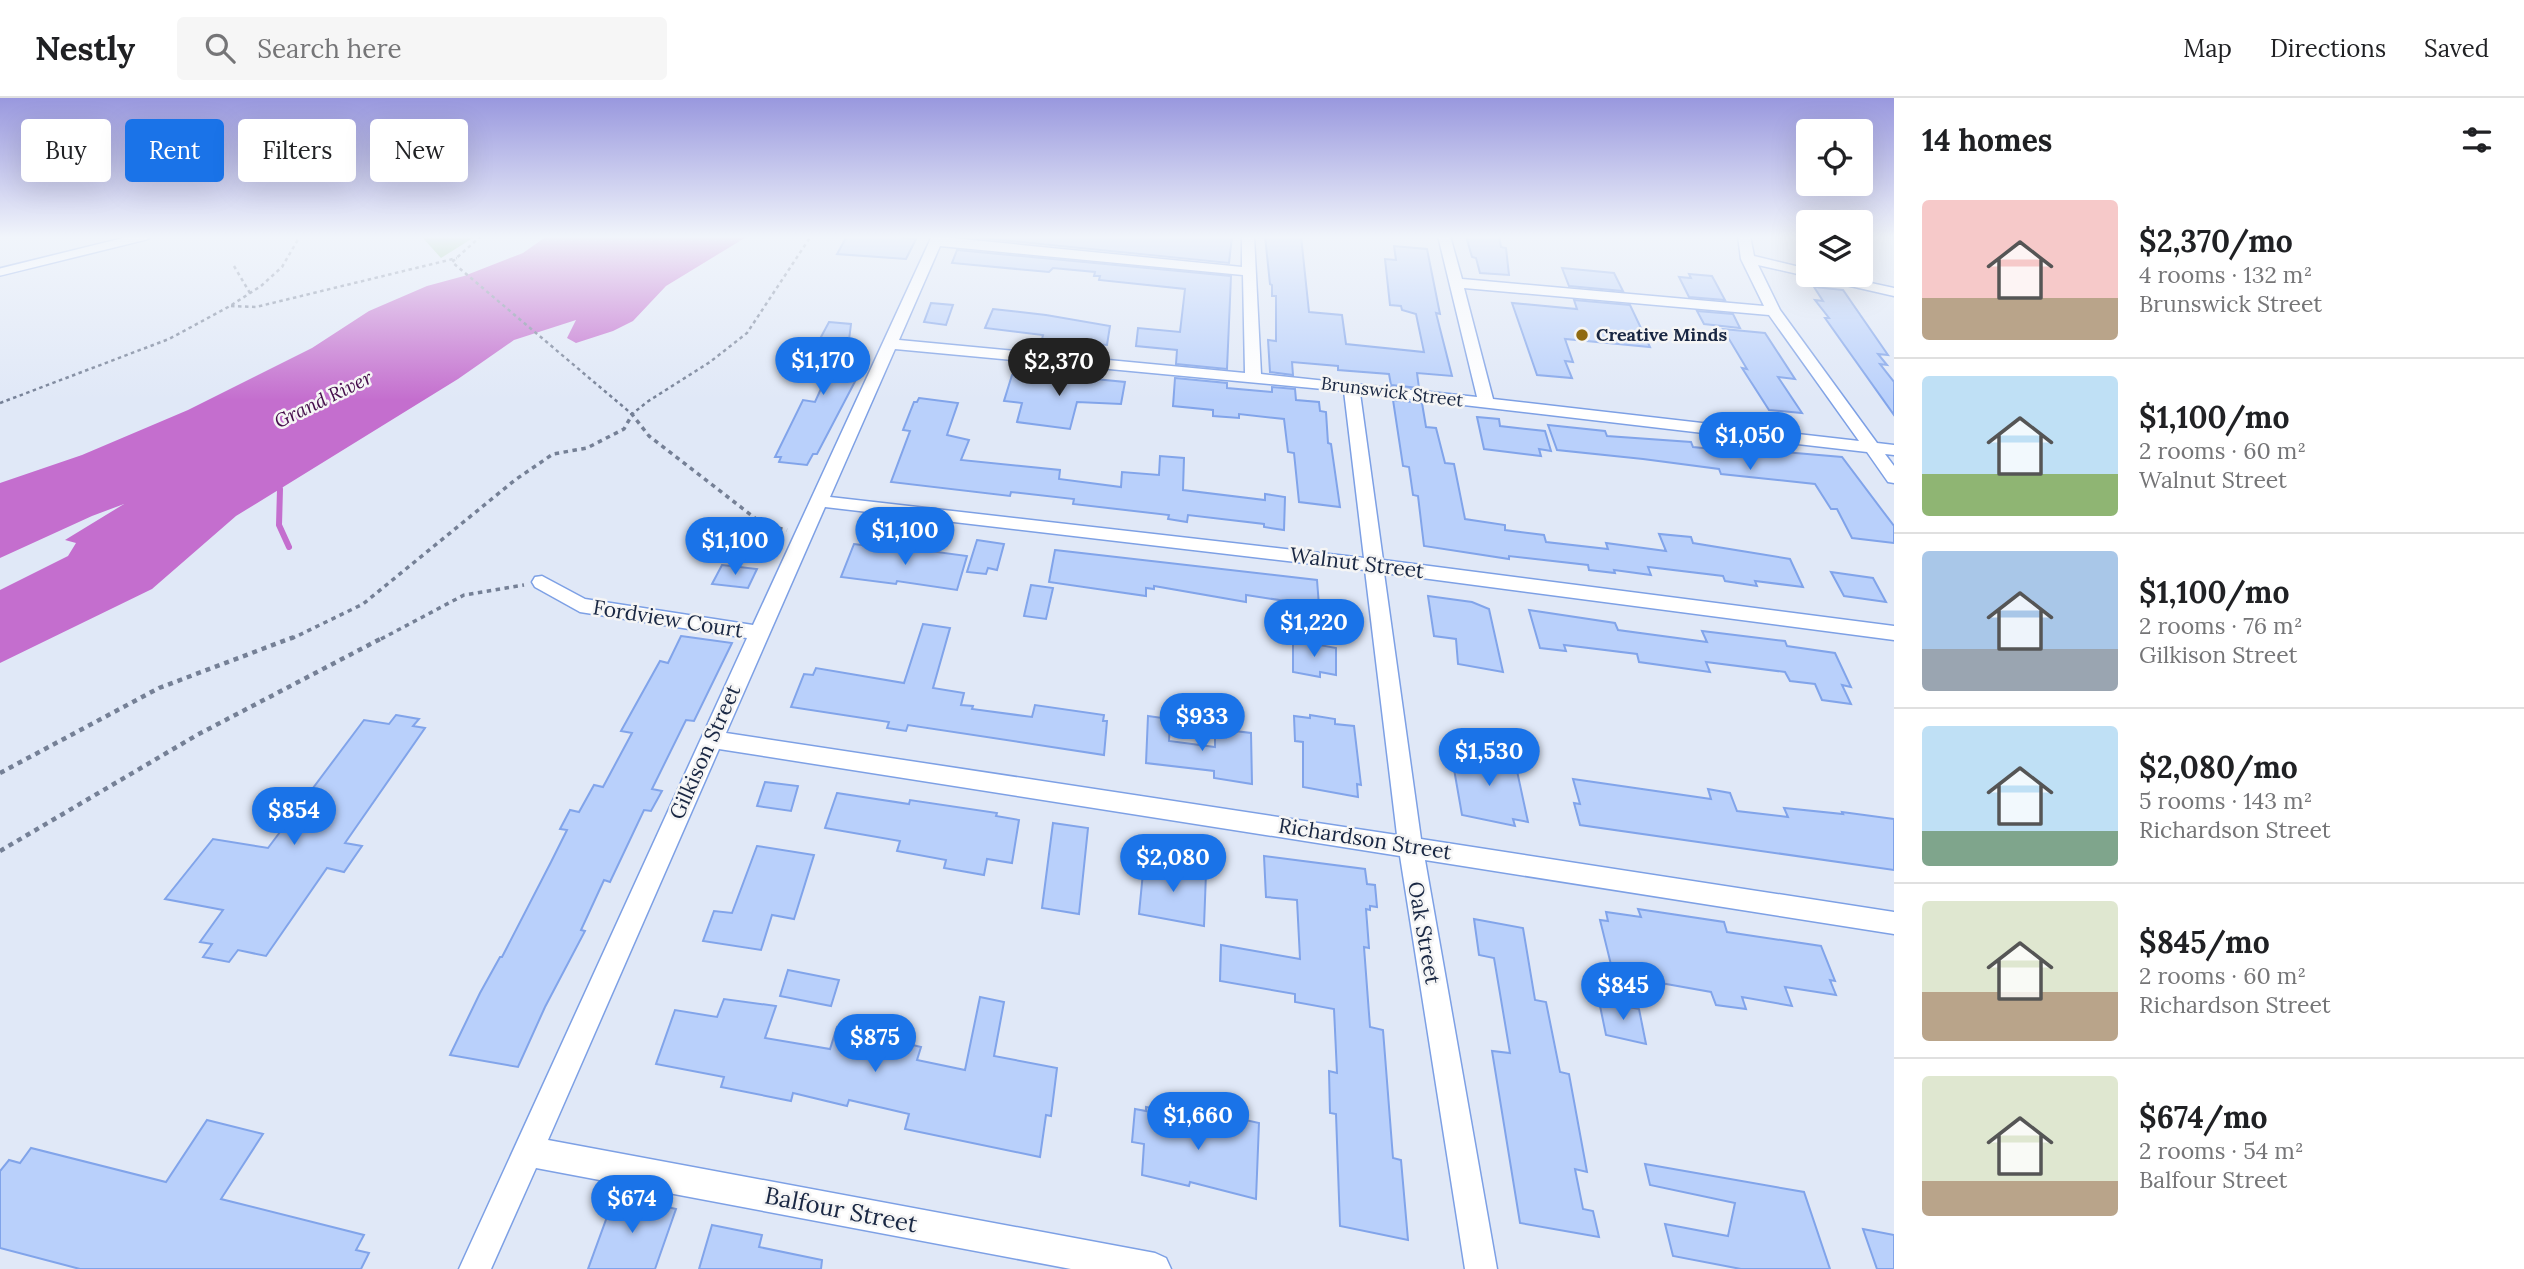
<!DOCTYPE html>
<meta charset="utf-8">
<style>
body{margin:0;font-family:Lora,serif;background:#f6f6f6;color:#202124;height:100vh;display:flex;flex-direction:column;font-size:26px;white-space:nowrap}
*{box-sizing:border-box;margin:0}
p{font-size:23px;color:#757577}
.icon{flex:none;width:38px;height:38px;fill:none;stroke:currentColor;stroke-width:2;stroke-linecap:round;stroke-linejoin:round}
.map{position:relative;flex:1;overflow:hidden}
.details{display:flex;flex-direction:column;background:#fff;width:630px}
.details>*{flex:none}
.hud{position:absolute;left:21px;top:21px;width:665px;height:63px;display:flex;gap:14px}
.buttons{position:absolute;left:1796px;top:21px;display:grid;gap:14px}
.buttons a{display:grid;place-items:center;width:77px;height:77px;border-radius:7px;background:#fff;box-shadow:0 7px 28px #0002;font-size:35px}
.price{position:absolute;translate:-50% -60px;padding:0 16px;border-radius:24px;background:#1a73e8;color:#fff;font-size:23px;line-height:46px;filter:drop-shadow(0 2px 4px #0008)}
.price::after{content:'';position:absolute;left:50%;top:42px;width:21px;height:16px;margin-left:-10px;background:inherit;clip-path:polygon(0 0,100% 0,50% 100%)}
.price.on{background:#222;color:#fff}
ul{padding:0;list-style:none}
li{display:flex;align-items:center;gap:21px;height:175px;padding:0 28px}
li+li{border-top:2px solid #e0e0e0}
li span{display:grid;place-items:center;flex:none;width:196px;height:140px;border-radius:7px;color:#555}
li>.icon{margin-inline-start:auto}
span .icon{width:84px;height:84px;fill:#fffc;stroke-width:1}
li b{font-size:30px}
h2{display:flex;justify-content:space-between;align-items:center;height:84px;padding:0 28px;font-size:30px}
.tag{padding:0 24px;border-radius:7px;background:#fff;box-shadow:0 7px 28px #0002;font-size:24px;line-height:63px}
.tag.on{background:#1a73e8;color:#fff}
header{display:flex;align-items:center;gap:42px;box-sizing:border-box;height:98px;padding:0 35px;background:#fff;border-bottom:2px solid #e0e0e0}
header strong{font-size:33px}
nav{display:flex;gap:38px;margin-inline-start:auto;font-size:24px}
.search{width:490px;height:63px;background:#f6f6f6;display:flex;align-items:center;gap:18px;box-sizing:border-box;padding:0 24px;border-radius:7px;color:#757577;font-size:26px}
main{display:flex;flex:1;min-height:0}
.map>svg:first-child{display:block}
.green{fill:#8cc688}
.water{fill:#c46ece}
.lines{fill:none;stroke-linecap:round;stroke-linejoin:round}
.stream{stroke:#c46ece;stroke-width:6}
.building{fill:#b9d0fb;stroke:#81a4ea;stroke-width:2}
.lane-casing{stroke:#7da0e5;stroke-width:10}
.street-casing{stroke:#7da0e5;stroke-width:3}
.path-far2{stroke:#758096;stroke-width:2.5;stroke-dasharray:3.5 3.5;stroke-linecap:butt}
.path-far1{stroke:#758096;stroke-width:3.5;stroke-dasharray:4.5 4.5;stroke-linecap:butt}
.path{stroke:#758096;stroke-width:4.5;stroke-dasharray:5 5;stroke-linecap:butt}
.lane{stroke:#fff;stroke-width:7}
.street{fill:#fff;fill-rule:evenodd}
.poi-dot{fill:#906b11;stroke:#f5f5f5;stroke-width:2.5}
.labels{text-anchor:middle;stroke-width:5;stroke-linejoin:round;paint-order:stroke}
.far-poi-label{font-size:18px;font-weight:bold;fill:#192743;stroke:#f5f5f5;text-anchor:start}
.far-street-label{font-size:18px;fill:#192743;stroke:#f5f5f5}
.far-water-label{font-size:19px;font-style:italic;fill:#430b49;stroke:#f5f5f5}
.street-label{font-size:21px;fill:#192743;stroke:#f5f5f5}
.near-street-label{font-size:24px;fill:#192743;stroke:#f5f5f5}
</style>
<header>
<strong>Nestly</strong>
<div class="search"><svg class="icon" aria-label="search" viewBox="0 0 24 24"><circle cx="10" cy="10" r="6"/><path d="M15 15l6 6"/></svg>Search here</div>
<nav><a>Map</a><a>Directions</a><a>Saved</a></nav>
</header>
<main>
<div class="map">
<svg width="1894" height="1171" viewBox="0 0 1894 1171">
<rect width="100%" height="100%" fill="#e0e8f7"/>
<polygon class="green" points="421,138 476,138 441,160"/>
<polygon class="water" points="547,138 748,138 666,188 633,223 613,233 576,245 567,240 576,222 514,242 458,281 236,418 152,491 0,565 0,492 68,458 76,445 65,442 124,406 92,418 0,460 0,385 82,357 188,312 312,250 369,213 427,188 464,178 523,155"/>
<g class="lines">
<polyline class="stream" points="280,391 279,427 289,449"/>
</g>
<g class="building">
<polygon points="847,138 886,138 916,141 906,161 837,156"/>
<polygon points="962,138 1232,138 1229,165"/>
<polygon points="1265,138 1301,138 1309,214 1342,217 1346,246 1424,254 1416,216 1402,212 1401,208 1390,207 1385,161 1396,162 1394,148 1427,151 1440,216 1436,215 1452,278 1417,275 1419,290 1391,287 1389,276 1338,272 1338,268 1292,264 1293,277 1270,274 1268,242 1276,243 1276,198 1272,198 1272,187 1270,186"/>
<polygon points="1466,138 1499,138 1501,149 1506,150 1509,177 1480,175 1476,160 1472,159"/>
<polygon points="957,152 1231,178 1227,271 1176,266 1177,252 1136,248 1138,230 1180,234 1185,191 1099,182 1100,178 1094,178 1095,174 1053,170 1049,174 952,165"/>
<polygon points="1562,170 1614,175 1623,193 1569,188"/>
<polygon points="1689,176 1712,178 1725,202 1689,199 1679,179 1691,180"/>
<polygon points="1814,189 1843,192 1888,257 1878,256 1887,267 1880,266 1894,284 1894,317 1825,220 1829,220 1815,202 1823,203"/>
<polygon points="1574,202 1630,207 1650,249 1565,241 1573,264 1565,263 1572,280 1537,277 1512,205 1577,211"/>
<polygon points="931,205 953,207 946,227 924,224"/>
<polygon points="993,211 1046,217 1110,228 1107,247 1042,241 1043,237 985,230"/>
<polygon points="1697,213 1733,216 1740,230 1704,226"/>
<polygon points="829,224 851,226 848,250 865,252 855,273 860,274 817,356 813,356 807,367 779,364 781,359 775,359 803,302 815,304 834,262 818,261 822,252 814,252"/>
<polygon points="1723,231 1765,235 1795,281 1778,279 1802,315 1769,312 1742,270 1747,271"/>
<polygon points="1012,277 1084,282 1085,280 1125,284 1121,306 1077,304 1070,331 1017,324 1022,305 1004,303"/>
<polygon points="1175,280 1227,285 1227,290 1272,294 1272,289 1295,291 1296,302 1319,304 1320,313 1326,314 1328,345 1331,346 1340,409 1299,404 1294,355 1288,354 1284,321 1239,316 1239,320 1213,318 1213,312 1173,308"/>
<polygon points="919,300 958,305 947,337 969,342 961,362 1060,372 1059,381 1121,389 1122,374 1159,377 1160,358 1184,360 1183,392 1265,402 1265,396 1285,399 1284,432 1264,429 1264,426 1188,417 1187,424 1168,421 1169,417 1073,406 1074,401 1011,394 1010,398 891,384 910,333 903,332 914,304 917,304"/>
<polygon points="1393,302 1422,305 1426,329 1436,330 1445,365 1454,366 1465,421 1505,427 1505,432 1544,437 1546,444 1608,451 1606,445 1666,453 1659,436 1691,439 1693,445 1790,461 1803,489 1755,483 1757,488 1725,483 1723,478 1648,469 1651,477 1614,472 1615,475 1589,472 1588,467 1509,458 1509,461 1424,448 1418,398 1413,397 1409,369 1403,368"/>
<polygon points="1477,319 1499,321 1500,328 1545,333 1551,353 1539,351 1541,358 1484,351"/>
<polygon points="1548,327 1605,333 1607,338 1691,344 1693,349 1742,354 1739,350 1842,359 1894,428 1894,445 1852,440 1837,411 1831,411 1815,386 1721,376 1719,371 1643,361 1557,352"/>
<polygon points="977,442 1004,446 997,472 988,470 986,476 967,474"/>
<polygon points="854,446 914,454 915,451 967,458 957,492 897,483 896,486 841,479"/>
<polygon points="1055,452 1317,482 1319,508 1246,497 1246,504 1154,488 1154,491 1146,490 1146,498 1049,484"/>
<polygon points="722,467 757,471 748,490 712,486"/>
<polygon points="1831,474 1873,480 1886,504 1844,498"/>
<polygon points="1031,487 1053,490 1046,521 1024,518"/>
<polygon points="1428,498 1472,504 1489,511 1503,574 1458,566 1456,541 1434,538"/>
<polygon points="1529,512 1615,525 1618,532 1707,544 1702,533 1785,543 1787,548 1835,555 1851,589 1842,587 1851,606 1822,602 1815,586 1790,583 1785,574 1706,564 1710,574 1639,564 1637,556 1564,547 1566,553 1540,550"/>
<polygon points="923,526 950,530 933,590 964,595 961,607 973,608 972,611 1032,619 1035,607 1104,617 1103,623 1107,623 1104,657 908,627 906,633 887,630 889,624 791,609 804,576 813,577 816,570 904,585"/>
<polygon points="681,538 732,545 694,623 686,622 652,691 662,693 651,713 644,712 610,784 604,782 581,832 585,833 545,909 518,969 450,957 480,895 500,859 502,859 551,764 567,732 560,731 570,712 579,714 594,687 603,689 632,635 621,633 660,563 668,565"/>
<polygon points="1293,542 1336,550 1336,577 1320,574 1320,579 1293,574"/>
<polygon points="396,617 419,621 413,628 425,630 345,745 362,748 344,774 327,770 266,858 238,852 229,864 203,859 212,846 200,844 223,812 165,801 213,741 268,750 364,622 389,626"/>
<polygon points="1310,617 1335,621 1335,626 1354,628 1361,687 1357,686 1358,699 1303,689 1303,644 1295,643 1294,618 1310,620"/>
<polygon points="1148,618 1170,621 1169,643 1215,649 1215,637 1226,639 1226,632 1251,635 1252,686 1214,680 1214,673 1146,665"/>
<polygon points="1451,654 1514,659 1528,724 1513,721 1515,728 1462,717"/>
<polygon points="1573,681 1711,701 1708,691 1730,695 1737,713 1788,719 1784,710 1843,716 1842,714 1894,721 1894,772 1580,727 1574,705 1580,706"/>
<polygon points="765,684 798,688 791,713 757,708"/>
<polygon points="837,695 909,706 910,702 997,715 996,718 1019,722 1012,765 987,761 984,777 944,770 946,762 897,753 900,743 825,730"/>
<polygon points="1053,725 1088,730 1079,816 1042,810"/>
<polygon points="757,748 814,757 794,821 772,817 761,852 703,843 714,813 732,815"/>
<polygon points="1264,758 1365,771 1367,786 1375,787 1377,809 1370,808 1370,812 1366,811 1369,850 1364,849 1370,929 1383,932 1393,1060 1401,1062 1408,1142 1340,1128 1336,1016 1330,1015 1329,973 1337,975 1334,911 1295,904 1295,896 1220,883 1221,847 1300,861 1297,802 1266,799"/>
<polygon points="1144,764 1206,775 1204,828 1139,816"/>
<polygon points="1638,811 1724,824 1727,834 1821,848 1835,883 1830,882 1836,897 1785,889 1792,908 1742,899 1746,911 1716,907 1711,894 1655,884 1658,895 1616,887 1600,822 1608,823 1606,814 1641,819"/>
<polygon points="1474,821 1523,830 1535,902 1546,904 1560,974 1569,976 1587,1074 1575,1071 1583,1111 1593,1113 1599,1139 1520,1125 1492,953 1510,955 1494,860 1479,857"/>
<polygon points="788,872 839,882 831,908 780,898"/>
<polygon points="980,899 1004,904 994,958 1057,970 1051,1018 1046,1017 1040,1059 905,1031 909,1016 849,1002 847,1008 793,995 791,1003 721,989 724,979 656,966 675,912 717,919 724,901 776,908 765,940 830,951 837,929 921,949 917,962 965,972"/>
<polygon points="1599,903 1639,911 1646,946 1606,937"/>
<polygon points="1146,1009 1192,1018 1192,1026 1231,1036 1232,1019 1259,1025 1256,1101 1190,1084 1189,1088 1142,1077 1144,1046 1132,1044 1135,1011 1146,1013"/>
<polygon points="207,1022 263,1036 221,1101 364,1137 356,1152 369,1155 361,1171 80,1171 0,1150 0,1073 9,1062 20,1065 31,1050 166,1084"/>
<polygon points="1645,1066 1804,1094 1830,1171 1741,1171 1673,1158 1665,1126 1728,1138 1735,1105 1650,1087"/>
<polygon points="615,1097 676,1111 655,1171 588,1171"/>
<polygon points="712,1127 762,1137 759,1149 822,1162 821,1171 699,1171"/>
<polygon points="1863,1131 1894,1137 1894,1171 1877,1171"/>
</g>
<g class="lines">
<g class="lane-casing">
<polyline id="lane" points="0,174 146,138"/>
</g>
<g class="street-casing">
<path id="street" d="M 932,138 L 1242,169 L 1242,138 L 1254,138 L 1261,276 L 1477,299 L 1438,138 L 1450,138 L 1462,181 L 1764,208 L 1741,161 L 1738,138 L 1750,138 L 1754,158 L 1808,171 L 1808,177 L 1834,177 L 1894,190 L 1894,198 L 1758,167 L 1780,212 L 1877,345 L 1894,347 L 1894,357 L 1885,356 L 1894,368 L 1894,385 L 1888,384 L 1867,354 L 1360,295 L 1383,462 L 1894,528 L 1894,542 L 1384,475 L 1421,741 L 1894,814 L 1894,836 L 1425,762 L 1497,1171 L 1465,1171 L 1400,758 L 719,651 L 548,1042 L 1155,1155 L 1166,1160 L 1171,1171 L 1071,1171 L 536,1070 L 491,1171 L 459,1171 L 747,540 L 580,514 L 535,489 L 532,484 L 535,479 L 542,478 L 585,501 L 753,527 ZM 940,148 L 1243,177 L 1245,275 L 899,242 ZM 1464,190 L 1769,217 L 1859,343 L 1493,301 ZM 895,251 L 1344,293 L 1364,460 L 830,399 ZM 825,409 L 1365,472 L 1397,737 L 726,635 Z"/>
</g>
<g class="path-far2">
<polyline points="481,138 452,164 633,317"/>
<polyline points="234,168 250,195"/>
<polyline points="231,208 256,209 457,160"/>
<polyline points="0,305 169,241 230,208 261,188 282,169 300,138"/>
<polyline points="631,317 647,304 710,264 747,235 811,138"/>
</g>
<g class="path-far1">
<polyline points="631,315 649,338 764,427 787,432"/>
<polyline points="291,541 363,506 515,382 553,356 587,350 624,331 633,315"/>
<polyline points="381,541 464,497 524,487"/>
</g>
<g class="path">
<polyline points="0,675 159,590 294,539"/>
<polyline points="0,753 197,637 384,539"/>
</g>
<use href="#lane" class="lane"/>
<use href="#street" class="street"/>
</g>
<linearGradient id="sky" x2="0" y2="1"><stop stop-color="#9998de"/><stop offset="0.46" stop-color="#f1f5fb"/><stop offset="1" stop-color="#f1f5fb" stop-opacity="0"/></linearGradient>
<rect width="1894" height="302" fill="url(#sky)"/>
<circle class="poi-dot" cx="1582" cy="237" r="7"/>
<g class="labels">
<g class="far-poi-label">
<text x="1596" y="243">Creative Minds</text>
</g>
<g class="far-street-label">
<text transform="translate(1392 294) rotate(7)" y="6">Brunswick Street</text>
</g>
<g class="far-water-label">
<text transform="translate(323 301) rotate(-26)" y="7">Grand River</text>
</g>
<g class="street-label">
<text transform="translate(1357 465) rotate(7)" y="7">Walnut Street</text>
<text transform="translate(668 521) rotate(9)" y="7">Fordview Court</text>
<text transform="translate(705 654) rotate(-66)" y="7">Gilkison Street</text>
<text transform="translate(1365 741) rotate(9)" y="7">Richardson Street</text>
<text transform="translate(1424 835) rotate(80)" y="7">Oak Street</text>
</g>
<g class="near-street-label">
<text transform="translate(841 1112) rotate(11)" y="8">Balfour Street</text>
</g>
</g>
</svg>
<div class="buttons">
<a><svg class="icon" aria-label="locate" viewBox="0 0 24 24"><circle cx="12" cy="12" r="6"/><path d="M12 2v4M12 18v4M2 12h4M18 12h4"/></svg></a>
<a><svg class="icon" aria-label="layers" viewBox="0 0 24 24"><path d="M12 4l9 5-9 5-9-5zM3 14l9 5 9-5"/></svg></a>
</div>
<b class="price" style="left:823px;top:299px">$1,170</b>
<b class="price on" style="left:1059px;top:300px">$2,370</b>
<b class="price" style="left:1750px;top:374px">$1,050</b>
<b class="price" style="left:905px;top:469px">$1,100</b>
<b class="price" style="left:735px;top:479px">$1,100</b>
<b class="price" style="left:1314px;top:561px">$1,220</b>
<b class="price" style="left:1202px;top:655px">$933</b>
<b class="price" style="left:1489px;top:690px">$1,530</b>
<b class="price" style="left:294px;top:749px">$854</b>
<b class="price" style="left:1173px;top:796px">$2,080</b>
<b class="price" style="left:1623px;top:924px">$845</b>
<b class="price" style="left:875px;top:976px">$875</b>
<b class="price" style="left:1198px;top:1054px">$1,660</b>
<b class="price" style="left:632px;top:1137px">$674</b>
<div class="hud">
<a class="tag">Buy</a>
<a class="tag on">Rent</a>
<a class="tag">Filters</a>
<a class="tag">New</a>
</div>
</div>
<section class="details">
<h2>14 homes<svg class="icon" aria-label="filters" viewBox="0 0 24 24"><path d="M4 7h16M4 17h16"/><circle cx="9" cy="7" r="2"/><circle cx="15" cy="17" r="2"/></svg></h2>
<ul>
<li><span style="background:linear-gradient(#f6c9c9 70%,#b9a48a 0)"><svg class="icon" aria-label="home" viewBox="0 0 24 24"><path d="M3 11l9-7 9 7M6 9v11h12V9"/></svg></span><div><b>$2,370/mo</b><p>4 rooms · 132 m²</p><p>Brunswick Street</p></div></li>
<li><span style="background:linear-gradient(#bfe0f5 70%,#8fb573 0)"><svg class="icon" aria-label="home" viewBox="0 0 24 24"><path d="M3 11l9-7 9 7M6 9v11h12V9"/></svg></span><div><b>$1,100/mo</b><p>2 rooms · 60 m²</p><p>Walnut Street</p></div></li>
<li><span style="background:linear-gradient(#a9c7e8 70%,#9aa5b1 0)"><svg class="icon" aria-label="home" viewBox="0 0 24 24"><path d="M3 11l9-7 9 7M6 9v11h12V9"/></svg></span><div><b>$1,100/mo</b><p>2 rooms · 76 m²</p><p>Gilkison Street</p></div></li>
<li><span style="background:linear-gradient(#bfe0f5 75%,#7fa58c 0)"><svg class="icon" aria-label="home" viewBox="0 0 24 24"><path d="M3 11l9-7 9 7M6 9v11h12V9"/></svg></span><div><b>$2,080/mo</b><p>5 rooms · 143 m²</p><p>Richardson Street</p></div></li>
<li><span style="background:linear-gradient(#dfe7d0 65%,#b9a48a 0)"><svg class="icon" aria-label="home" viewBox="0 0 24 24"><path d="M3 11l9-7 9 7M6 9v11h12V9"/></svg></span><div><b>$845/mo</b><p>2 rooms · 60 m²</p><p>Richardson Street</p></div></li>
<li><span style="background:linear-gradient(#dfe7d0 75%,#b9a48a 0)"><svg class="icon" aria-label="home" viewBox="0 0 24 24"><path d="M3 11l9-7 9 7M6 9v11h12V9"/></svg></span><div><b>$674/mo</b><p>2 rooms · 54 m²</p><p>Balfour Street</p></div></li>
</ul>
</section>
</main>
